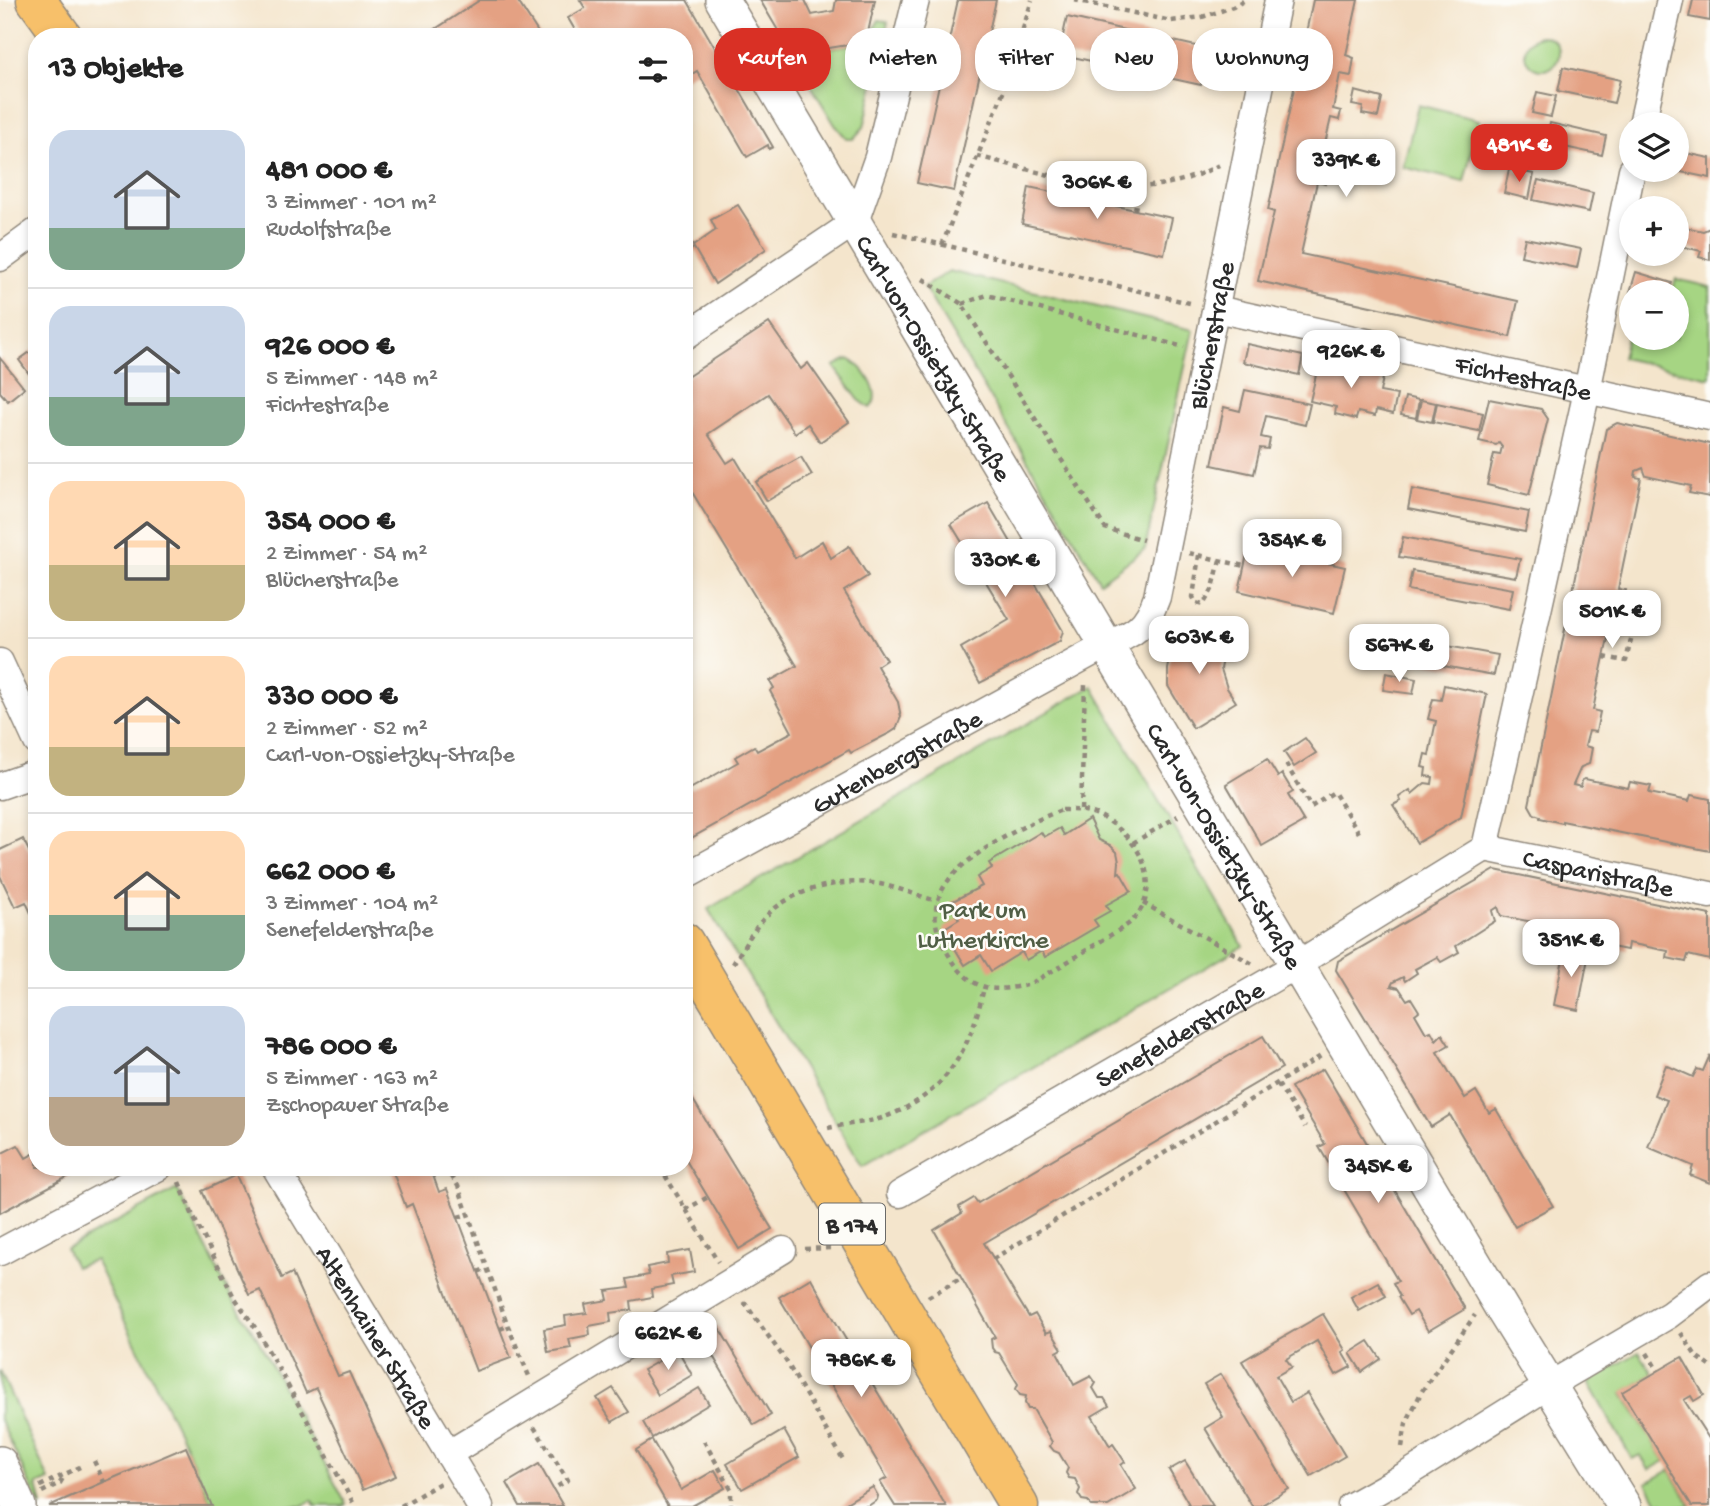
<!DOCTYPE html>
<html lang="de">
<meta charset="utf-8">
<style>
body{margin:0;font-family:"Gochi Hand",sans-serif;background:#f2f2f2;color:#222;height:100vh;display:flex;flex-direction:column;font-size:26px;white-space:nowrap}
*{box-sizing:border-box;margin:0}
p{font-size:23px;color:#767676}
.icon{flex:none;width:38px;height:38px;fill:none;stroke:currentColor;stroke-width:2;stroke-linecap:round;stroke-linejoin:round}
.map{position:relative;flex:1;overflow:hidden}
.sheet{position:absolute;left:28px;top:28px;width:665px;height:1148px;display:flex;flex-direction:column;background:#fff;border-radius:28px;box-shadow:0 4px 10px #0003}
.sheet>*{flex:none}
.hud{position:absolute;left:714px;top:28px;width:665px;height:63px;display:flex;gap:14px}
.tools{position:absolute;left:1619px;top:112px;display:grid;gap:14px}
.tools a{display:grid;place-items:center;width:70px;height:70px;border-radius:50%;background:#fff;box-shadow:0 4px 10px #0003;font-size:35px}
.price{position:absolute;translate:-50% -60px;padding:0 16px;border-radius:14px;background:#fff;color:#222;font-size:23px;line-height:46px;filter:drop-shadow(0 2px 4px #0008)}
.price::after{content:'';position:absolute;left:50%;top:42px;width:21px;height:16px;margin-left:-10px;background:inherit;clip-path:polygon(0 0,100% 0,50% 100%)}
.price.selected{background:#d93025;color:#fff}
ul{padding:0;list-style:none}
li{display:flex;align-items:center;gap:21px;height:175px;padding:0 21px}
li+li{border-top:2px solid #e0e0e0}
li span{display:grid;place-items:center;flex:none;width:196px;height:140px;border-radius:21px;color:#555}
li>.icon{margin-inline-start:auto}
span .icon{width:84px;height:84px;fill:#fffc;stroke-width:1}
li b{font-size:30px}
h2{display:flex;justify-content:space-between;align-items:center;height:84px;padding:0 21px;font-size:30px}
.tag{padding:0 24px;border-radius:28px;background:#fff;box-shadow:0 4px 10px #0003;font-size:24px;line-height:63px}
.tag.selected{background:#d93025;color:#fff}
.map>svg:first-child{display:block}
.green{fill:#a6d583;stroke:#688057;stroke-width:2}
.building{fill:#e4a183}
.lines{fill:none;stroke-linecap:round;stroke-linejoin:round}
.minor-casing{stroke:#90887c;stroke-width:29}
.tertiary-casing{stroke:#90887c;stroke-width:36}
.primary-casing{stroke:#90887c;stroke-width:41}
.path{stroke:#90887c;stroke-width:4.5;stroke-dasharray:5 5;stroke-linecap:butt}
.minor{stroke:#fff;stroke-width:26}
.tertiary{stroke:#fff;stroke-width:33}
.primary{stroke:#f7c06b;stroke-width:38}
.labels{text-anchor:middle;stroke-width:5;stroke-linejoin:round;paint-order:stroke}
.shield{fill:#fdfcf7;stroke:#6a6a68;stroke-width:2}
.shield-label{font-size:24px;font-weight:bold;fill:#2b2b2b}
.street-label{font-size:26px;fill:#2b2b2b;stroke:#fdfcf7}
.park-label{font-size:26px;fill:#505e45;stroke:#fdfcf7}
</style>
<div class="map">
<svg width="1710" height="1506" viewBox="0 0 1710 1506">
<rect width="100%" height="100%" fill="#fdfcf7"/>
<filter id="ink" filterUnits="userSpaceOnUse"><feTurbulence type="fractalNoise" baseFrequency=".0143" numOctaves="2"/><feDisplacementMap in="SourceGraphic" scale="14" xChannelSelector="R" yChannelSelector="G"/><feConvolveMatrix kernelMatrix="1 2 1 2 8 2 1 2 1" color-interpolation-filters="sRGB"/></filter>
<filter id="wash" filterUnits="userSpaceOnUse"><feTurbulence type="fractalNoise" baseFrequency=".00686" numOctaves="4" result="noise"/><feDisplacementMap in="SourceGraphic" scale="28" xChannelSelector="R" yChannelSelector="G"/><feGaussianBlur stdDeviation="1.57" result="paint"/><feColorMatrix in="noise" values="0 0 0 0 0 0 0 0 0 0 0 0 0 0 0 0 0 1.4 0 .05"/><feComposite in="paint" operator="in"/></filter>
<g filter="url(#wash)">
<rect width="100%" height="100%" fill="#f4e5cc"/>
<g class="green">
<polygon points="879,20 888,22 864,127 853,139 847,139 835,125 792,54 866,42"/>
<circle cx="1542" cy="53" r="17"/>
<polygon points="1418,105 1479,120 1464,182 1403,167"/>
<polygon points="949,271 1193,330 1145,549 1100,582 924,287"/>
<polygon points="1676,279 1710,287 1710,378 1622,358 1631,318 1631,338 1676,338 1676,292 1672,292"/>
<path d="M 848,359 C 863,365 884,394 870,408 L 859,400 L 834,366 Z"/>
<polygon points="1092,686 1243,946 862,1166 708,909"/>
<polygon points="177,1189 231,1297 256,1336 346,1504 343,1506 315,1506 312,1500 302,1506 212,1506 186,1447 95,1260 75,1267 66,1249"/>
<polygon points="1639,1352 1653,1374 1622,1393 1665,1461 1649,1470 1640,1455 1632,1459 1588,1382"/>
<polygon points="0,1371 49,1480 37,1485 42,1506 40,1506 0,1420"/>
<polygon points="1670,1470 1691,1506 1666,1506 1663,1502 1659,1504 1647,1483"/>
</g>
<g id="blocks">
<g class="building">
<polygon points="480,0 517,0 541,37 433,37 431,32"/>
<polygon points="580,0 687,0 773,147 769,149 768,145 747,157 697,71 684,79 684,37 579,37 568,18 585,8"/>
<polygon points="760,0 805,0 812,15 834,11 836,0 875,0 866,42 792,54"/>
<polygon points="958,0 996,0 954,191 917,183"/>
<polygon points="1313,0 1358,0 1346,55 1354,58 1351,76 1340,74 1333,109 1341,111 1339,120 1331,118 1318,173 1328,175 1326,184 1317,182 1301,254 1518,301 1510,337 1258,281 1274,212 1268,210"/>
<polygon points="1693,0 1710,0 1710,21 1689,17"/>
<polygon points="1067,17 1209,49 1201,85 1059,54"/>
<polygon points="1563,67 1620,80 1614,103 1558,91"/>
<polygon points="1355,91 1382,98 1378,117 1362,114 1363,107 1352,105"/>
<polygon points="1537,92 1556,96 1551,117 1532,113"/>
<polygon points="1550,123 1606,136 1602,155 1546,143"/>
<polygon points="1676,151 1710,158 1710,178 1676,171"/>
<polygon points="1509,169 1534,174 1529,199 1504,193"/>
<polygon points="1538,180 1593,193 1589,212 1533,200"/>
<polygon points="1029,187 1172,218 1164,254 1022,224"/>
<polygon points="738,205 766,249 715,284 694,248 684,254 684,229 693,246 716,230 711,220"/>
<polygon points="1676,225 1703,231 1710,228 1710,260 1699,257 1701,251 1676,245"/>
<polygon points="1525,238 1581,249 1577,268 1521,256"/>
<polygon points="1636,272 1672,283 1669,292 1630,292"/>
<polygon points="769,323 801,369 808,363 849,422 820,442 808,424 795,433 768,394 708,434 727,463 735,458 795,558 822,541 831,558 849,546 868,576 844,591 886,660 877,666 898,702 901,717 896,729 890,733 851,753 849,750 684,842 684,778 690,789 738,762 735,757 754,746 757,751 792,732 770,691 774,688 770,681 797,666 689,487 684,491 684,379"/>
<polygon points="1247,344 1303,356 1299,375 1243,362"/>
<polygon points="37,347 37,385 19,360"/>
<polygon points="0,358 24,388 8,401 0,392"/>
<polygon points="1320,358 1384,373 1380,392 1397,395 1393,414 1376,410 1375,416 1358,412 1356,419 1335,414 1336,407 1310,401"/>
<polygon points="1245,390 1310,404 1305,425 1266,416 1261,437 1270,439 1268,449 1260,448 1254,474 1212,465 1224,407 1240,411"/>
<polygon points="1405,397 1419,400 1416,418 1401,415"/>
<polygon points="1489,399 1541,409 1548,419 1529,495 1487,485 1494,454 1500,455 1502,447 1499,443 1496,445 1479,441"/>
<polygon points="1421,400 1436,403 1432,422 1417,419"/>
<polygon points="1437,403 1483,413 1479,431 1433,422"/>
<polygon points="1617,423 1710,444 1710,497 1689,493 1691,486 1646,476 1643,468 1636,471 1635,477 1641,478 1618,589 1626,590 1621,612 1614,610 1598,685 1593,710 1600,712 1596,732 1589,731 1585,746 1592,748 1589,764 1581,767 1573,785 1581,787 1582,780 1585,779 1628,788 1630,782 1651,786 1649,793 1689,801 1691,795 1710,799 1710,851 1562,821 1562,823 1540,818 1540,816 1534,814 1529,805 1606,429"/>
<polygon points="801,457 812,475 767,501 756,482"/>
<polygon points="1412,489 1529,512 1525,532 1408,509"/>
<polygon points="988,503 1063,631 1060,641 980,683 961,648 1009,620 951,524"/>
<polygon points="1403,537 1520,559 1516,577 1399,557"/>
<polygon points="1249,545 1345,567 1334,613 1239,591"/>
<polygon points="1412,571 1513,589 1509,609 1408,590"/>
<polygon points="1177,628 1227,639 1221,669 1227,688 1236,702 1193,728 1168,686 1168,669"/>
<polygon points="1397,637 1498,655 1494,675 1393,657"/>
<polygon points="1386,673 1416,679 1413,694 1383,690"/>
<polygon points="1444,685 1487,694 1461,817 1417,843 1393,805 1401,801 1399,797 1410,790 1412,794 1425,783 1432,784 1433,777 1425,776 1426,768 1422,767 1425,754 1429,755 1436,721 1428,719 1433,699 1441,700"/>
<polygon points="1305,738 1316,753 1294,767 1284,752"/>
<polygon points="1267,759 1278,777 1282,774 1293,792 1288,795 1304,822 1262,846 1226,784"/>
<polygon points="1089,819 1099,840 1110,845 1117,852 1119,862 1118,873 1120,872 1131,891 1106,905 1110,911 1094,920 1098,926 1045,957 1042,951 1026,960 1022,952 991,971 981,955 965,965 943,929 959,919 949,903 982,886 977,877 992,868 989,863 1041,832 1044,837 1060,828 1064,835"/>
<polygon points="23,839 37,867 37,926 26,902 15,907 0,876 0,850"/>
<polygon points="1495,870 1710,915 1710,960 1688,955 1686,962 1667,958 1668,951 1628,943 1627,950 1606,946 1607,939 1591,935 1590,939 1533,926 1533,922 1501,916 1498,907 1492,911 1495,921 1456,946 1459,952 1441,962 1437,957 1415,969 1417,973 1405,981 1403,977 1393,982 1391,986 1399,988 1407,1000 1411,998 1419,1011 1415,1014 1426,1033 1431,1031 1436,1040 1442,1034 1449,1045 1437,1052 1465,1098 1476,1091 1489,1113 1496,1109 1553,1206 1515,1227 1450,1115 1431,1127 1336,970 1338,961"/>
<polygon points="1565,948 1589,953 1578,1010 1554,1005"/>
<polygon points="1263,1036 1282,1068 984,1243 1029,1317 1035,1314 1046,1333 1051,1331 1062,1349 1057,1352 1074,1385 1091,1376 1096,1383 1093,1388 1099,1398 1104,1398 1109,1406 1092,1416 1110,1446 1113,1444 1125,1462 1121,1465 1136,1489 1108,1506 1091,1506 1088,1501 1082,1500 1078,1494 1080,1489 1075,1479 1069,1478 1066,1473 1068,1468 1059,1453 1054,1451 1050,1446 1052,1442 1033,1409 1028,1409 1025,1403 1026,1396 1020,1395 1016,1389 1018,1384 999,1353 995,1352 992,1348 991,1339 995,1337 934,1230 962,1213 959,1207 974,1198 978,1203"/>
<polygon points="1710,1055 1710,1183 1690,1175 1693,1166 1648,1147 1667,1100 1654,1095 1666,1065 1693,1077 1697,1069 1703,1071"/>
<polygon points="1323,1069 1465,1309 1428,1331 1416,1311 1409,1315 1398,1297 1400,1296 1393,1283 1398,1281 1319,1147 1325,1144 1291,1087"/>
<polygon points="684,1085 772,1229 739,1249 684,1157"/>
<polygon points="18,1145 26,1158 37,1152 37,1167 86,1167 0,1213 0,1154"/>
<polygon points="391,1167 430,1167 439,1192 447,1189 511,1358 476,1371 412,1204 406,1207"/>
<polygon points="236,1175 282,1278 292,1273 338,1376 349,1372 396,1476 363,1490 316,1388 306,1393 260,1290 249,1295 202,1191"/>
<polygon points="690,1250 694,1272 671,1276 673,1285 651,1289 652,1297 631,1301 632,1310 610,1313 611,1322 589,1326 590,1335 569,1339 571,1348 548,1352 544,1329 566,1325 565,1316 587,1313 585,1304 608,1300 606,1291 629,1288 627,1279 649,1275 647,1267 668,1263 667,1254"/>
<polygon points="811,1278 842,1333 946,1506 895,1506 880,1482 887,1478 779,1297"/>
<polygon points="1378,1282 1386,1296 1359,1311 1351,1297"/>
<polygon points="1323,1314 1345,1350 1342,1352 1351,1367 1336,1375 1317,1341 1286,1359 1292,1367 1276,1376 1291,1402 1307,1393 1345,1456 1311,1476 1242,1361"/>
<polygon points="718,1326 771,1415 754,1425 701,1336"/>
<polygon points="1369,1341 1381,1359 1362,1372 1350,1353"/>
<polygon points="678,1350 692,1375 658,1395 643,1370"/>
<polygon points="1682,1357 1704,1395 1694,1401 1691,1396 1684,1400 1710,1440 1710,1506 1692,1506 1622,1392"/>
<polygon points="1221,1374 1289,1489 1260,1506 1252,1506 1205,1428 1223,1417 1204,1384"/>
<polygon points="613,1388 629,1412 612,1422 597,1398"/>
<polygon points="699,1388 709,1404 652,1438 643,1422"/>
<polygon points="784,1430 799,1457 742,1489 727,1464"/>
<polygon points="652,1440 681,1490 715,1470 725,1488 692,1506 668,1506 636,1450"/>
<polygon points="186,1447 212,1506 49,1506 104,1482"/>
<polygon points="1185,1461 1213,1506 1190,1506 1169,1470"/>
<polygon points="539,1464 553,1489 563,1506 520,1506 507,1483"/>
<polygon points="873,1487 878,1496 877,1500 868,1506 841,1506"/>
</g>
</g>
</g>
<g filter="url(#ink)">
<use href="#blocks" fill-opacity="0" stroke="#90887c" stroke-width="2"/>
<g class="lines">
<g class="minor-casing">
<g id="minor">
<polyline points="1642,124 1670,0"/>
<polyline points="0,258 37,231"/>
<path id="s1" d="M 1216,309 L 1710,417"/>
<polyline points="684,337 855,222 878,157 916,0"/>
<polyline points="0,662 37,742"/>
<polyline points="0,786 37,773"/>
<path id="s2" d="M 1485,848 L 1710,895"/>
<path id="s3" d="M 684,877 L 1106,645 C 1135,633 1146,628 1157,597 L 1278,0"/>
<path id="s4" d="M 275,1167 L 480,1506"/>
<path id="s5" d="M 900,1194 L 1283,973 L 1485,848 L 1587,391 L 1632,170"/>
<polyline points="0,1252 159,1167"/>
<polyline points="448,1454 783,1250"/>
<polyline points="1351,1506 1406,1475 1548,1386 1669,1315 1710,1284"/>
</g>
</g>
<g class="tertiary-casing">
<g id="tertiary">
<path id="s6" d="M 722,0 L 1502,1309 L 1624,1506"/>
<polyline points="0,1463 19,1506"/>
</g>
</g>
<g class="primary-casing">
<g id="primary">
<polyline points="36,0 63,37"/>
<polyline points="684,942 1019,1506"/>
</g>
</g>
<g class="path">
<polyline points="1074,0 1171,21 1202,17 1233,7 1245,0"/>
<polyline points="252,33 253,37"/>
<polyline points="977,156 1083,184"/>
<path d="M 1079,198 L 1083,184 C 1134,189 1172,190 1219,165"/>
<polyline points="1135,210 1139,186"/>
<polyline points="893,233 1194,304"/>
<polyline points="942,245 1004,90 1032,0"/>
<polyline points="923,279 962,304 1105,528 1143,540"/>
<polyline points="962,304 987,295 1184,347"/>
<polyline points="1189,553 1244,566"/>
<polyline points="1199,555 1193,597 1196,603 1203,605 1213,588 1220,560"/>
<polyline points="1604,657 1626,661 1632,635"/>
<polyline points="1286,764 1311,807 1334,792 1359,833"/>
<path d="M 1062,810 C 1074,810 1086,810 1098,815 C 1136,833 1167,883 1133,920 C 1126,927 1115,932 1106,938 C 1080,954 1055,970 1028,985 C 1015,987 998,991 985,987 C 970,983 960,972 952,960 C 934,934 928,908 948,881 C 967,854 1030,821 1062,810 Z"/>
<polyline points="1081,810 1085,685"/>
<polyline points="1133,843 1178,816"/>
<polyline points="1143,903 1253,964"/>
<path d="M 733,964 C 744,947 753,929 767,915 C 795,888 842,878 880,884 C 899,888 918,896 937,901"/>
<polyline points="1278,1084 1305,1127"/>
<path d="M 828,1128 C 845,1124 865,1123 882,1118 C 946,1096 971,1049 984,987"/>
<polyline points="446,1167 458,1186 508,1326 529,1376"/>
<polyline points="660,1167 718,1262"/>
<polyline points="179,1182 193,1216 233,1295 258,1332 355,1506"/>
<polyline points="685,1210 708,1197"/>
<polyline points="458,1217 468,1214"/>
<polyline points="805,1249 831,1248"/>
<polyline points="993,1259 1321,1056"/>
<polyline points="478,1272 487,1268"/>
<polyline points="928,1297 961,1278"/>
<polyline points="744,1302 786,1361 844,1461"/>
<polyline points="500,1329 508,1326"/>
<polyline points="1681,1333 1696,1356 1710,1366"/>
<polyline points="1647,1353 1658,1371"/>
<polyline points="534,1427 568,1480 553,1489"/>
<polyline points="704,1441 731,1489 731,1506"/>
<polyline points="1402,1447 1406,1423 1422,1391 1475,1315"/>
<polyline points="94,1461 104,1482"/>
<polyline points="40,1486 80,1467"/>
<polyline points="42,1492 60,1483 65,1475"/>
<polyline points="401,1506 440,1483"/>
</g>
<use href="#minor" class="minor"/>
<use href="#tertiary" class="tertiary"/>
<use href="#primary" class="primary"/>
</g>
</g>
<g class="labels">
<rect class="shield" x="819" y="1203.5" width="66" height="41" rx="5"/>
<g class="shield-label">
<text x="852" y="1232">B 174</text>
</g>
<g class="street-label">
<text dy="9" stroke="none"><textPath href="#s3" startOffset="822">Blücherstraße</textPath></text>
<text dy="9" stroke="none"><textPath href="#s6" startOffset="416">Carl-von-Ossietzky-Straße</textPath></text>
<text dy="9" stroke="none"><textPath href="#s1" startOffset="315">Fichtestraße</textPath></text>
<text dy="9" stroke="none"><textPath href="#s3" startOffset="242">Gutenbergstraße</textPath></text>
<text dy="9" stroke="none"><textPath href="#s6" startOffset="984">Carl-von-Ossietzky-Straße</textPath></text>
<text dy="9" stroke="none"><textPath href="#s2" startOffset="116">Casparistraße</textPath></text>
<text dy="9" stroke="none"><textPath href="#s5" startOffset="322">Senefelderstraße</textPath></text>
<text dy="9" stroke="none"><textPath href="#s4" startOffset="198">Altenhainer Straße</textPath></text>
</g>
<g class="park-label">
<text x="983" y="917">Park um<tspan x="983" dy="30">Lutherkirche</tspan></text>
</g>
</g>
</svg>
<div class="tools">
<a><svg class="icon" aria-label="layers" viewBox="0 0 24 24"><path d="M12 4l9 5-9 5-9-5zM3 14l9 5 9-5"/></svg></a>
<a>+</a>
<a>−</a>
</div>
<b class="price selected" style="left:1519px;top:184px">481K €</b>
<b class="price" style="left:1346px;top:199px">339K €</b>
<b class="price" style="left:1097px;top:221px">306K €</b>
<b class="price" style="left:1351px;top:390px">926K €</b>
<b class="price" style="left:1292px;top:579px">354K €</b>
<b class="price" style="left:1005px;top:599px">330K €</b>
<b class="price" style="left:1612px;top:650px">501K €</b>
<b class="price" style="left:1199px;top:676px">603K €</b>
<b class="price" style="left:1399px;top:684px">567K €</b>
<b class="price" style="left:1571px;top:979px">351K €</b>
<b class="price" style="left:1378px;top:1205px">345K €</b>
<b class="price" style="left:668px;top:1372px">662K €</b>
<b class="price" style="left:861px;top:1399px">786K €</b>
<div class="hud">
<a class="tag selected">Kaufen</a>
<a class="tag">Mieten</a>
<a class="tag">Filter</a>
<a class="tag">Neu</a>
<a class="tag">Wohnung</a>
</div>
<section class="sheet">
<h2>13 Objekte<svg class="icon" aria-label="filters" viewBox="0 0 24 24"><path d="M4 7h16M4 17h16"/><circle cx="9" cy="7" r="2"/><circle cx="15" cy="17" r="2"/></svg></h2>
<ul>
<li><span style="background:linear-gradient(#c9d6e8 70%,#7fa58c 0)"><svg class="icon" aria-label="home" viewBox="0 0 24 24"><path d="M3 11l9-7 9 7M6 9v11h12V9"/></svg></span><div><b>481 000 €</b><p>3 Zimmer · 101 m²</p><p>Rudolfstraße</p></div></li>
<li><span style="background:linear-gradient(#c9d6e8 65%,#7fa58c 0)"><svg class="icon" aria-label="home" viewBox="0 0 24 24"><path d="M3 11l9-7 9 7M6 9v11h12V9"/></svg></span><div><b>926 000 €</b><p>5 Zimmer · 148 m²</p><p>Fichtestraße</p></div></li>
<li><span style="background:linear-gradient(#ffd9b3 60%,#c2b280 0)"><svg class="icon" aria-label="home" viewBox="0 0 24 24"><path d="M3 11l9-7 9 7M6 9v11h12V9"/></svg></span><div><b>354 000 €</b><p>2 Zimmer · 54 m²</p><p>Blücherstraße</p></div></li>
<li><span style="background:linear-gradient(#ffd9b3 65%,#c2b280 0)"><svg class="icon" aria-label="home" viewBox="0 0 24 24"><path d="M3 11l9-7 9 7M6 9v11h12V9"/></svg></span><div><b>330 000 €</b><p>2 Zimmer · 52 m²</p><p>Carl-von-Ossietzky-Straße</p></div></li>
<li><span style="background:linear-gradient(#ffd9b3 60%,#7fa58c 0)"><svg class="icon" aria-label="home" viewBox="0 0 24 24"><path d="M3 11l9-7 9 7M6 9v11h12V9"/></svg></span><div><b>662 000 €</b><p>3 Zimmer · 104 m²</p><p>Senefelderstraße</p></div></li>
<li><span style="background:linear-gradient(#c9d6e8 65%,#b9a48a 0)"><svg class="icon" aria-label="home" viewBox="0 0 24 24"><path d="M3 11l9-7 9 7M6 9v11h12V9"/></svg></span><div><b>786 000 €</b><p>5 Zimmer · 163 m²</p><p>Zschopauer Straße</p></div></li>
</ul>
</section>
</div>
